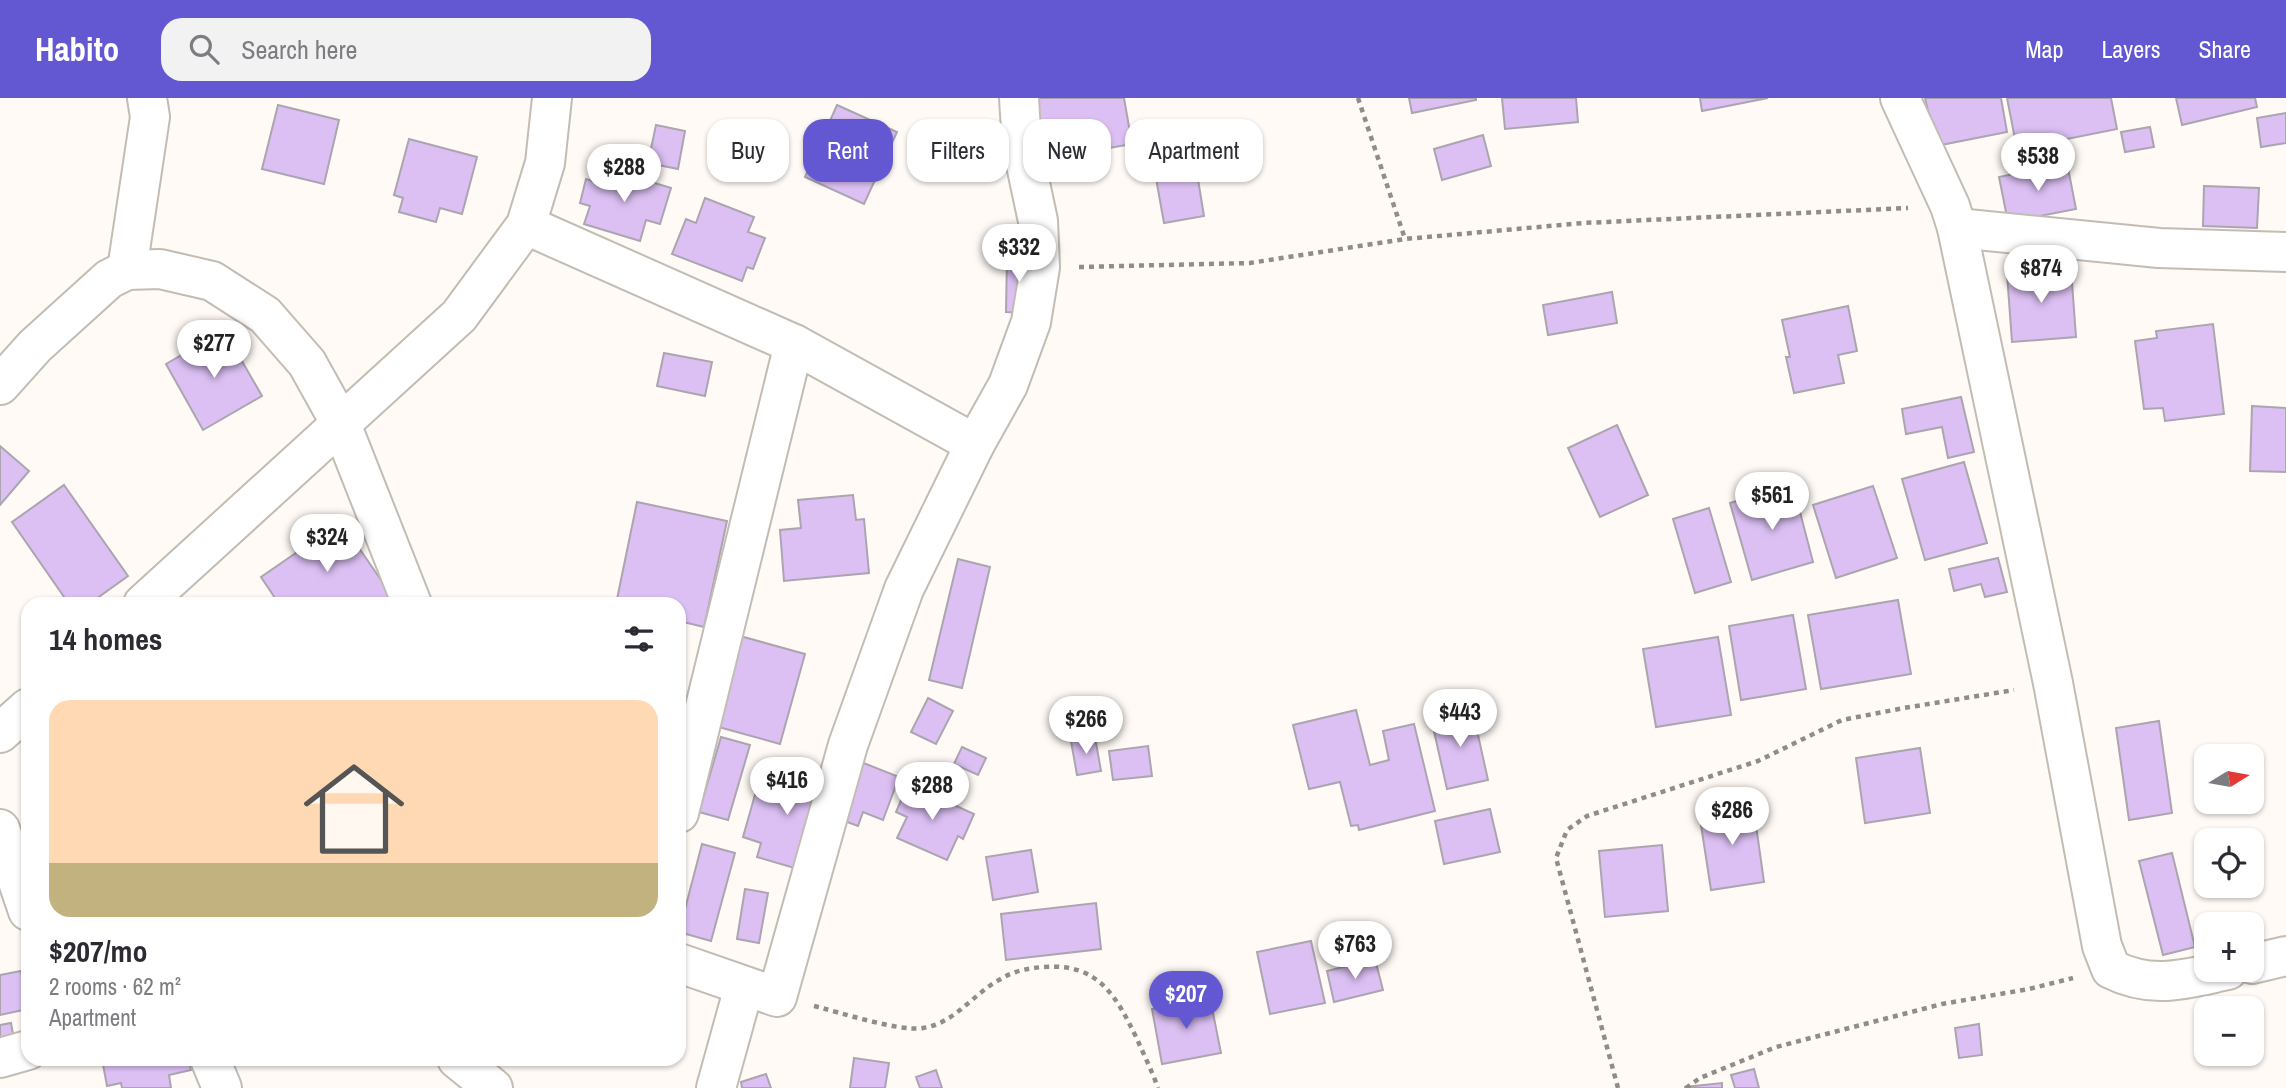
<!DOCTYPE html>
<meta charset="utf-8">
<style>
body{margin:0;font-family:"Archivo Narrow",sans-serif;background:#f2f2f3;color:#2b2b33;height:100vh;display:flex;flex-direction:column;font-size:26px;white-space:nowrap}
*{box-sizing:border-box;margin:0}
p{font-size:23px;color:#7c7c81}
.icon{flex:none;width:38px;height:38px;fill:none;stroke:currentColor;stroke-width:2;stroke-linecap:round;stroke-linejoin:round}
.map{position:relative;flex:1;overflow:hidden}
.sheet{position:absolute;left:21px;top:499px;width:665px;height:469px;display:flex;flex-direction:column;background:#fff;border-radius:21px;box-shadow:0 2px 5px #0004}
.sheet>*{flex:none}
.guide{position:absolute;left:707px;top:21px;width:665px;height:63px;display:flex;gap:14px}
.needle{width:46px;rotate:79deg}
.buttons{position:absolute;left:2194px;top:646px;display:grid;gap:14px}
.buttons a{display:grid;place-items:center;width:70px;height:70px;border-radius:14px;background:#fff;box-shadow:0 2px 5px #0004;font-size:35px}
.price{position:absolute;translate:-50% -60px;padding:0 16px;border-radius:24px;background:#fff;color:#222;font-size:23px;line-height:46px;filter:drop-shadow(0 2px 4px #0008)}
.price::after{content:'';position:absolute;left:50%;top:42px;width:21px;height:16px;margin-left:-10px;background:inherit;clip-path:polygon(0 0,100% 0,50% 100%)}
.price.selected{background:#6358d1;color:#fff}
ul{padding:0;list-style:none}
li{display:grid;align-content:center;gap:14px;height:371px;padding:0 28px}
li+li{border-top:2px solid #e1e1e2}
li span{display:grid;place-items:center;height:217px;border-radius:21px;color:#555}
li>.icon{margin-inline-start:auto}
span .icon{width:126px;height:126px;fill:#fffc;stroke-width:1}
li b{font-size:30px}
h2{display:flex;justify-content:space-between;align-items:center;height:84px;padding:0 28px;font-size:30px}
.tag{padding:0 24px;border-radius:21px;background:#fff;box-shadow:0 2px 5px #0004;font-size:24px;line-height:63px}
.tag.selected{background:#6358d1;color:#fff}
header{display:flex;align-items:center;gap:42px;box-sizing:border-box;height:98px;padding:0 35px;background:#6358d1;color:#fff}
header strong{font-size:33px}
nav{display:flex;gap:38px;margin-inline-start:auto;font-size:24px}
.search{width:490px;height:63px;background:#f2f2f3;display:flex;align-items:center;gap:18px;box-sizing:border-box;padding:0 24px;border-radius:21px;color:#7c7c81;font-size:26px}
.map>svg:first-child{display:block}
.building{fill:#dcc0f4;stroke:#aaa5ae;stroke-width:2}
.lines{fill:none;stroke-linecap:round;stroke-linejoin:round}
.street-casing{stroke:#c3bcb4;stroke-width:42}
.path{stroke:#908c88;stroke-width:4.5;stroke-dasharray:5 5;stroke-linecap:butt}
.street{stroke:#fff;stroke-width:38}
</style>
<header>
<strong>Habito</strong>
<div class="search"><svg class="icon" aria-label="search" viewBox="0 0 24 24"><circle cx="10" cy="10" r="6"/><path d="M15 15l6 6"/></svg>Search here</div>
<nav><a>Map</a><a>Layers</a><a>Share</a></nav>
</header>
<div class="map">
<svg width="2286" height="990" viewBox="0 0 2286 990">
<rect width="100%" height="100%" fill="#fffaf5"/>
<g class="building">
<polygon points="1031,0 1124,0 1132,46 1041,62"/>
<polygon points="1409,0 1476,0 1476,2 1412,15"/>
<polygon points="1502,0 1576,0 1578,24 1505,31"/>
<polygon points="1700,0 1768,0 1702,13"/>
<polygon points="1925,0 2001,0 2007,34 1936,48"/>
<polygon points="2007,0 2111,0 2117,31 2017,51"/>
<polygon points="2176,0 2255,0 2257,9 2182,27"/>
<polygon points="278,7 339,22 324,86 262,71"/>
<polygon points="837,7 897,34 864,106 805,79"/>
<polygon points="2286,15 2286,45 2261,49 2257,20"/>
<polygon points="656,27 685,33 678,71 648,65"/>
<polygon points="2150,29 2154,49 2125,54 2121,34"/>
<polygon points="1483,37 1491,68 1442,82 1434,51"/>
<polygon points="409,41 477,59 462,116 440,110 436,124 399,114 403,100 394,97"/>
<polygon points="1193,51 1204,118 1164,125 1152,58"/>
<polygon points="2067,65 2076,111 2008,124 1999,79"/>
<polygon points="605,70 671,90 660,126 646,122 640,143 584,126 590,108 580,105 586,81 601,86"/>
<polygon points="2204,88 2259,90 2257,130 2203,128"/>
<polygon points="705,100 754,119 748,134 765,140 753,171 747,169 742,183 672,156 686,121 696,125"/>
<polygon points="1007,158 1032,159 1030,215 1006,214"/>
<polygon points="2071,171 2076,239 2012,244 2007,176"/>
<polygon points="1612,194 1617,225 1548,237 1543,207"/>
<polygon points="1848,208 1857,253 1838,257 1844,285 1794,295 1786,259 1790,259 1782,222"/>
<polygon points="2213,226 2224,316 2165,323 2163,310 2144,311 2135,243 2157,240 2156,233"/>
<polygon points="224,232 262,298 203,332 166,266"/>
<polygon points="664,255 712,264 705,298 657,288"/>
<polygon points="1961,299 1974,354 1948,360 1942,329 1906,336 1902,311"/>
<polygon points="2252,308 2286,310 2286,374 2250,373"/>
<polygon points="1617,327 1648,397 1600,419 1568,350"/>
<polygon points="0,348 29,373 0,407"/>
<polygon points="1964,364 1987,445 1925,462 1902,381"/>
<polygon points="64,387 128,478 89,506 69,506 12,424"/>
<polygon points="1793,387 1813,464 1752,482 1730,405"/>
<polygon points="1873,388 1897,460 1836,480 1813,407"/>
<polygon points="853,397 856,422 864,421 869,475 784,483 780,432 801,430 798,402"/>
<polygon points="637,404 727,423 704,529 679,523 679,506 616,506"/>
<polygon points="1709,410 1731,484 1695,495 1673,421"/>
<polygon points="341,424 392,498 380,506 279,506 261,479"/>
<polygon points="1998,460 2007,494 1985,499 1981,486 1954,493 1949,471"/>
<polygon points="958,461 990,469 962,590 929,582"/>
<polygon points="1898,502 1911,576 1821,591 1808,517"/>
<polygon points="1793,517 1806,591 1741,602 1729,528"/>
<polygon points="740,538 805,556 780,646 715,628"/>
<polygon points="1718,539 1731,617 1656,629 1643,551"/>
<polygon points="928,600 953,613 936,646 911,634"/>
<polygon points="1472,610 1488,682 1447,691 1431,620"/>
<polygon points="1356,612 1370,667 1389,662 1383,633 1414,626 1435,713 1359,732 1358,727 1351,728 1340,684 1309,691 1293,627"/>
<polygon points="2159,623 2172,715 2129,722 2116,630"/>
<polygon points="721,639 750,647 728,722 699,714"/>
<polygon points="1095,639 1101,673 1077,677 1071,643"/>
<polygon points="1148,648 1152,678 1113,682 1109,653"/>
<polygon points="962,649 986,660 978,677 954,666"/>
<polygon points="1920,650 1930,715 1865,725 1856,660"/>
<polygon points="856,662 899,679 883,722 863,714 858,728 836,720"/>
<polygon points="764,665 815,680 813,685 832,691 808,774 757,759 761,745 743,739"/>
<polygon points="908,686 974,716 963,741 958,738 947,762 897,740 907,719 896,714"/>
<polygon points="1753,706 1764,784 1711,792 1699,714"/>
<polygon points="1490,711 1500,754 1444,766 1435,723"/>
<polygon points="702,746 735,755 711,843 679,834"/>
<polygon points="1662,747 1668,813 1605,819 1599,753"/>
<polygon points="1031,752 1038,794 993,802 986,759"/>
<polygon points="2172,755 2195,849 2163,857 2139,763"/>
<polygon points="745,791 768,795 759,845 737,841"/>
<polygon points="1096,805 1101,851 1006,862 1001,816"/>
<polygon points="1311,843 1325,905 1270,916 1257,854"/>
<polygon points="1375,861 1383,892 1334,904 1327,873"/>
<polygon points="21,873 28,911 0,917 0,877"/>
<polygon points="1210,900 1221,955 1162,966 1152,911"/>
<polygon points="11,925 16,952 0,955 0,927"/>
<polygon points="1979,926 1982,957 1959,960 1955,930"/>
<polygon points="854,960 889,965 885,990 850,990"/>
<polygon points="102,961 188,961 191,972 169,977 171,990 122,990 121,985 107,988"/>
<polygon points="1754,971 1759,990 1735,990 1731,977"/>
<polygon points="936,972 942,990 920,990 916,979"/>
<polygon points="766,976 771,990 742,990 741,984"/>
<polygon points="1722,985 1722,990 1685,990 1685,989"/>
</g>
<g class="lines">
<g class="street-casing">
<g id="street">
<path d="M 1900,0 L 1950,108 L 1957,130 L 2053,585 L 2102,848 L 2111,871 C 2153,892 2185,881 2228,872"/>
<polyline points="526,127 794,246 975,346"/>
<polyline points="1957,130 2159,150 2286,154"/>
<polyline points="127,172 150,19 147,0"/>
<polyline points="0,287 35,248 109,181 127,172 160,171 212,183 265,217 307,265 341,326 412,506"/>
<polyline points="143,506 459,218 526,127 545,65 552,0"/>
<polyline points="0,635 28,610"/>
<polyline points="679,715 794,246"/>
<polyline points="0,731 28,813"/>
<polyline points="679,865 777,899 848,647 904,491 975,346 1008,287 1031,224 1040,169 1038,123 1022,48 1019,0"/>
<polyline points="2252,866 2286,858"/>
<polyline points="0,960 28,952"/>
<polyline points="210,961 222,990"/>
<polyline points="457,961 493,990"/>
<polyline points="716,990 744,889"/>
</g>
</g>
<g class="path">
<polyline points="1358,0 1405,141"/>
<polyline points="1079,169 1250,165 1405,141 1583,125 1908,110"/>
<path d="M 814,908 C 839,914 899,934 923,930 C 955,925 972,897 999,882 C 1013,873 1028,870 1044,869 C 1099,865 1116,898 1137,941 C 1144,957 1152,973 1158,990"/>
<polyline points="1618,990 1556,760 1567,732 1587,718 1758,663 1842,622 1904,610 2014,592"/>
<polyline points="1686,990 1700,980 1776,949 1942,906 2029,891 2073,880"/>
</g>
<use href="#street" class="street"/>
</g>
</svg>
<div class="buttons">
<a><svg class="needle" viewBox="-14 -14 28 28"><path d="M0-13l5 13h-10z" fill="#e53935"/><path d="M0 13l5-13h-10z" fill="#7c7c81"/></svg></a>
<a><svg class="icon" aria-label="locate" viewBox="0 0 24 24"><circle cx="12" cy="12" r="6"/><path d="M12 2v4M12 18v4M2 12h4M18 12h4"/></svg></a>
<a>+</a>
<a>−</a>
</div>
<b class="price" style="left:2038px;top:95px">$538</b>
<b class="price" style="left:624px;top:106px">$288</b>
<b class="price" style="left:1019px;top:186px">$332</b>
<b class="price" style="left:2041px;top:207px">$874</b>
<b class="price" style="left:214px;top:282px">$277</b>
<b class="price" style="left:1772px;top:434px">$561</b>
<b class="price" style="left:327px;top:476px">$324</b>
<b class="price" style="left:1460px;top:651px">$443</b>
<b class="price" style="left:1086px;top:658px">$266</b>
<b class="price" style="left:787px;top:719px">$416</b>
<b class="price" style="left:932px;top:724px">$288</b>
<b class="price" style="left:1732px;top:749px">$286</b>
<b class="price" style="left:1355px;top:883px">$763</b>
<b class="price selected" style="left:1186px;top:933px">$207</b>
<div class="guide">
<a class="tag">Buy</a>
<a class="tag selected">Rent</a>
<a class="tag">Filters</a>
<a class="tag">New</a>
<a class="tag">Apartment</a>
</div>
<section class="sheet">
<h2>14 homes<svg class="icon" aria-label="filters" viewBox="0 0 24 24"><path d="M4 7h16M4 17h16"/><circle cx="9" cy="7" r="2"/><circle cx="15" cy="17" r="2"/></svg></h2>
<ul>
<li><span style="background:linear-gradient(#ffd9b3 75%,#c2b280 0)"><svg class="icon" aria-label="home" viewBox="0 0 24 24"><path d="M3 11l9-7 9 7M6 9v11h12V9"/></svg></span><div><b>$207/mo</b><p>2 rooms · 62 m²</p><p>Apartment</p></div></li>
</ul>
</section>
</div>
